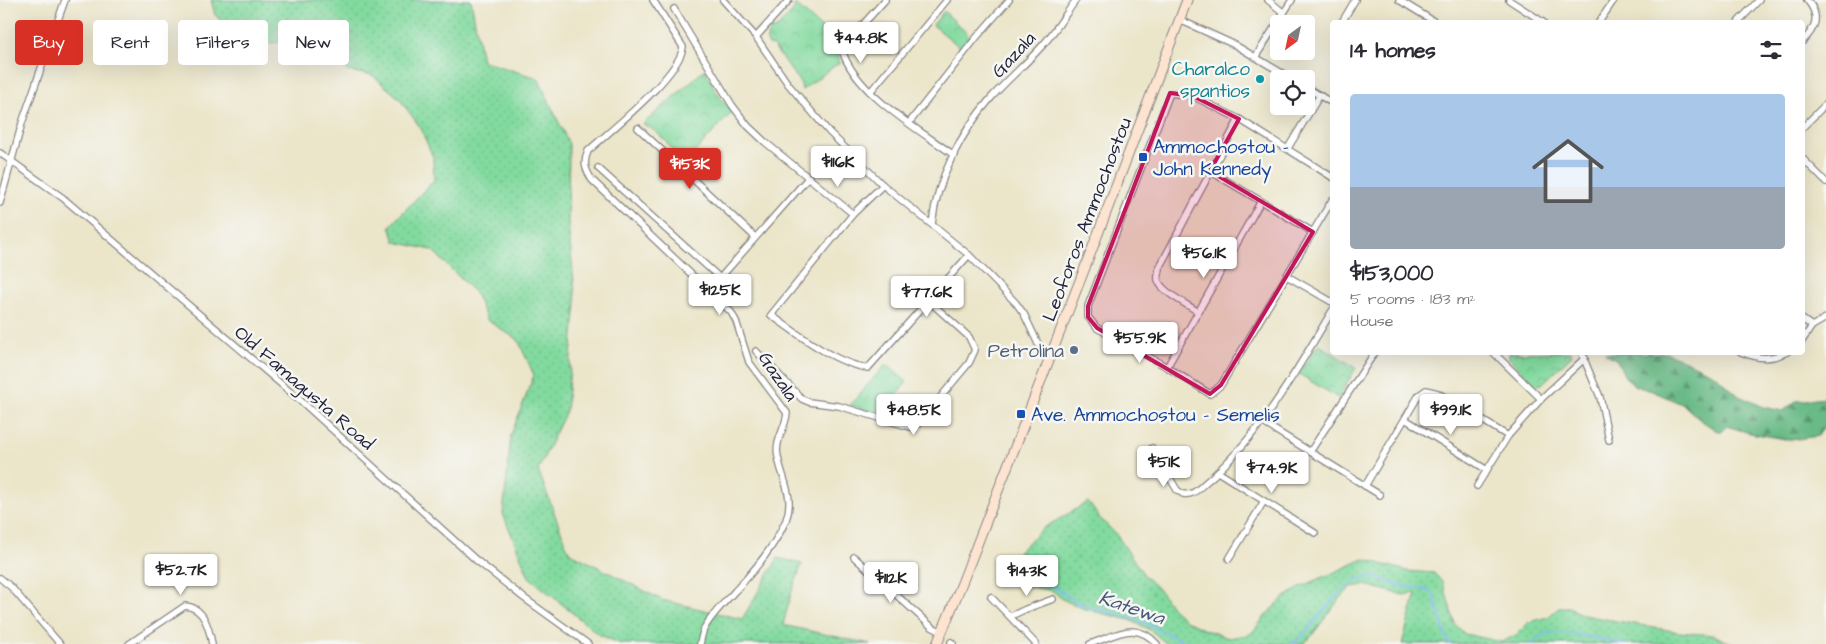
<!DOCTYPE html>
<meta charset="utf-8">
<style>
body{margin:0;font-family:"Architects Daughter",sans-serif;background:#f2f2f3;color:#2b2b33;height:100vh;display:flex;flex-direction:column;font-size:19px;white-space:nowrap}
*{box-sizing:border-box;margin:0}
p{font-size:16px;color:#7c7c81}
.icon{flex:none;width:28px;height:28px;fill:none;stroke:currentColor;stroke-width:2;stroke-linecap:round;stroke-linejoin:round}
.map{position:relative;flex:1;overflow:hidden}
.details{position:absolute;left:1330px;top:20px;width:475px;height:335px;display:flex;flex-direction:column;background:#fff;border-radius:5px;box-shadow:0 5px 20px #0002}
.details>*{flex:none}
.guide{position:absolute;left:15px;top:20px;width:475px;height:45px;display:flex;gap:10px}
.needle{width:32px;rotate:213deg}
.buttons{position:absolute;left:1270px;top:15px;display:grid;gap:10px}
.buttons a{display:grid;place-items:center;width:45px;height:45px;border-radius:5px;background:#fff;box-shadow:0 5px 20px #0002;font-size:25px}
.price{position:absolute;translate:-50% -42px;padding:0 11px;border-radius:5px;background:#fff;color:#222;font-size:16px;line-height:32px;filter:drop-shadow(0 1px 2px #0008)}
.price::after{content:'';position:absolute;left:50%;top:30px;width:15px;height:11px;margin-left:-8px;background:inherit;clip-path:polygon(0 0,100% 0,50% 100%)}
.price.current{background:#d93025;color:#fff}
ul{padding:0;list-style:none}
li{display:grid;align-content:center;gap:10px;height:265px;padding:0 20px}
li+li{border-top:1px solid #e1e1e2}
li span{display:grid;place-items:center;height:155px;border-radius:5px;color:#555}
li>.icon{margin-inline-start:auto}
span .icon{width:90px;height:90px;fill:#fffc;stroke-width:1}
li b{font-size:21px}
h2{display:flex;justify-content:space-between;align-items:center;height:60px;padding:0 20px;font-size:21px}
.chip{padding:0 18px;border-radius:5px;background:#fff;box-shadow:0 5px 20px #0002;font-size:18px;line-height:45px}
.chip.current{background:#d93025;color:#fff}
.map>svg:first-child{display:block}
.grass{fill:url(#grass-dots);stroke:#527e6d}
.forest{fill:url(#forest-firs);stroke:#466e60}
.park{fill:url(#park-crowns);stroke:#527e6d}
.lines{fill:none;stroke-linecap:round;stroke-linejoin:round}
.stream{stroke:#85b9f3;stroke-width:2}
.street-casing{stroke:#868482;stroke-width:8}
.secondary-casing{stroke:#868482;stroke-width:11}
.street{stroke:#fff;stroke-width:5.5}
.secondary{stroke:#fde4d1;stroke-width:9}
.marked{fill:#c2185b;fill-opacity:0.2;stroke:#c2185b;stroke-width:4;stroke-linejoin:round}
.culture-dot{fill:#0f9aa8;stroke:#f6f6f2;stroke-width:2}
.transit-dot{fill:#1a4fb4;stroke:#f6f6f2;stroke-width:2}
.service-dot{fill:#5c6f8a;stroke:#f6f6f2;stroke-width:2}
.labels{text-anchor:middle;stroke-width:5;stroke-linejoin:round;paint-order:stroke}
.street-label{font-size:19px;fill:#22223b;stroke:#f6f6f2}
.culture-label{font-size:19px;fill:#0d838f;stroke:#f6f6f2;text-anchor:end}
.transit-label{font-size:19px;fill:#164399;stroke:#f6f6f2;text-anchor:start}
.service-label{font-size:19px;fill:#4e5e75;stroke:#f6f6f2;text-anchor:end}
.water-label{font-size:20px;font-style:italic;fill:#45577b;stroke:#f6f6f2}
</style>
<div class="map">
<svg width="1826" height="644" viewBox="0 0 1826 644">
<defs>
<pattern id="grass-dots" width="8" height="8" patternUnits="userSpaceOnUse" patternTransform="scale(1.25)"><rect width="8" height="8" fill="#82da9f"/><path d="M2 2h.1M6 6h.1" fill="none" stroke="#70bb8a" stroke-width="1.8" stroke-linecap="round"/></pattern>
<pattern id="forest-firs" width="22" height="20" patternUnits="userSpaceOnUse" patternTransform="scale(1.25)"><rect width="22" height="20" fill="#69ba86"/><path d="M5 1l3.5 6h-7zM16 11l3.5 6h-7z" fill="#56976f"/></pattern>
<pattern id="park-crowns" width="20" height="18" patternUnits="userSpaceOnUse" patternTransform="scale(1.25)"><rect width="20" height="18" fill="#82da9f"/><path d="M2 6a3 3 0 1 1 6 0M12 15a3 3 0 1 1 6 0" fill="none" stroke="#70bb8a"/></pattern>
</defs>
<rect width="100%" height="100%" fill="#f6f6f2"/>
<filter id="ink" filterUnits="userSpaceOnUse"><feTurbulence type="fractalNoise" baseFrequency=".02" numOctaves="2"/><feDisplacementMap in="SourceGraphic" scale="10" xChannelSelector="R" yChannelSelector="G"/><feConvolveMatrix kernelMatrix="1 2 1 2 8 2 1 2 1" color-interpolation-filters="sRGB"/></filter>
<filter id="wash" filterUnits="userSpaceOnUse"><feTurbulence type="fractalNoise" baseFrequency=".0096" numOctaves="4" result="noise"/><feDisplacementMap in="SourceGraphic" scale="20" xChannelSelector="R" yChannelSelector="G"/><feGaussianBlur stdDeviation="1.12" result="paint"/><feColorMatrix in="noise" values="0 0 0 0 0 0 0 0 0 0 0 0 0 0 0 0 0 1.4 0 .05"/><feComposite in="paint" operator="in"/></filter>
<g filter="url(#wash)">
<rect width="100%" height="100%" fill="#ebe5c9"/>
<g class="grass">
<polygon points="211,0 471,0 482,61 538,78 569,144 568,222 576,303 566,411 538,470 569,552 662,600 742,619 778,558 802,564 791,594 783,625 870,644 621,644 598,634 529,577 503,514 511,435 534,375 518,340 487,320 475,293 432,250 395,242 390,226 434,180 433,157 420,127 398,97 372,75 347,71 337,60 307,39 256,45 243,41 215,15"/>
<polygon points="1088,502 1099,517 1116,534 1144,575 1162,593 1171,607 1185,620 1203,629 1229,638 1251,634 1267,614 1282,599 1303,586 1364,559 1407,571 1434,573 1442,582 1445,590 1455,624 1465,634 1502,642 1516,635 1529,622 1548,617 1560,607 1569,607 1583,615 1679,632 1713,635 1734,644 1402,644 1416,593 1403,595 1365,585 1351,587 1338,601 1310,638 1303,644 1167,644 1150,630 1130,620 1084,609 1062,599 1053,591 1001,581 994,576 1042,529"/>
</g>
<polygon class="forest" points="1605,353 1668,353 1714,374 1739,396 1764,407 1783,411 1796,401 1826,398 1826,424 1818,436 1791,440 1750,433 1726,426 1722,431 1717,431 1699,419 1684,405 1652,391 1635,386 1625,377 1617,360"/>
<g class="park">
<path d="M 795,4 L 840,44 L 837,53 L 840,62 L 802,90 L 801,84 L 773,46 L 769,45 C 765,40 767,36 770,30 L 775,30 L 793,11 Z"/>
<polygon points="944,11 971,37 961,48 933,25"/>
<path d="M 705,69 C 713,86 718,99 733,111 L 685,163 C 670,149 662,132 643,124 Z"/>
<polygon points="1318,344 1356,368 1338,398 1299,374"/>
<polygon points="1509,353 1571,352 1572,355 1542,384 1535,385 1509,358"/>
<polygon points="886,364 907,382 881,414 850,405"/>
</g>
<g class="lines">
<g class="stream">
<polyline points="1004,575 1053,586 1080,604 1142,621 1180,640 1196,644"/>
<path d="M 1292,644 C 1318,628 1340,573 1373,577 C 1383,578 1392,584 1402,586 C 1413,588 1423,587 1433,593 L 1446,637 L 1451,644"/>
<path d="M 1532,644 C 1537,639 1542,634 1549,633 C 1562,629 1608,641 1624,644"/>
</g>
</g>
</g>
<g filter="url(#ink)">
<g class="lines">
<g class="street-casing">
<g id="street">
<path d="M 653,0 L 683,47 C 679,76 612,129 588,151 C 583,163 585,169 592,180 L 731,312 L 736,321 L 749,362 L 787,413 C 786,428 774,441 778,457 C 782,479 795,497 786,520 C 775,546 755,570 735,591 C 725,602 711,615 704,629 C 702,634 701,639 700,644"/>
<polyline points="723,0 756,37 788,84 829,132 883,185 969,255 1016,303 1024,314 1040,348 1050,358"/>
<path d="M 885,0 L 848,41 L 842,50 C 855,93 919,130 954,155"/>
<polyline points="1268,0 1284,13"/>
<polyline points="1399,0 1435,22"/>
<polyline points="1509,0 1543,22"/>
<polyline points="674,9 732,105 748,126 765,142 853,214"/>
<polyline points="1180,20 1235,45 1292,79"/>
<polyline points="1342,22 1355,0"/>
<polyline points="1599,22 1614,0"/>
<polyline points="1738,22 1759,0"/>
<polyline points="756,37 789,0"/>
<path d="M 1802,42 C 1816,28 1821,16 1807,0"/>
<polyline points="1256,56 1292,0"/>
<polyline points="1306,87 1332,103"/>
<polyline points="870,92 947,0"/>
<polyline points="909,123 976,38 1009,0"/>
<polyline points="638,128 755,237"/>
<polyline points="1802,128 1826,104"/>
<polyline points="1288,148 1320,95"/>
<polyline points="0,153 63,198 302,402 476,560 524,598 588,644"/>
<polyline points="1802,158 1826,182"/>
<polyline points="598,168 720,278 809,177"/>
<polyline points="1210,171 1313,232"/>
<polyline points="1332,177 1239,119 1193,96 1170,93 1088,306 1088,317 1097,328 1167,367 1210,394 1221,385 1332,200"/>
<path d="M 883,185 L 853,214 L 771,315 C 797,334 836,364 868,368 L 969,255"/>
<polyline points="0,203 22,123 65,0"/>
<path d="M 932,224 C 937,179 961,132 991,98 C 1007,80 1026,64 1042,46 C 1055,32 1065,15 1076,0"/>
<polyline points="1287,276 1332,302"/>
<path d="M 1197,311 C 1188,305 1161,292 1158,280 C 1157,276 1159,272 1159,268 L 1239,119"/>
<polyline points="1802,319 1812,326 1826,318"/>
<polyline points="1802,341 1812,326"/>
<polyline points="756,351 802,399 809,402 839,406 910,427 919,423 969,363 975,350 969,337 929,301"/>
<polyline points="1493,352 1541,399"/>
<polyline points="1581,352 1600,397 1609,440"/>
<path d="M 1741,352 C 1758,359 1771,360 1787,352"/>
<polyline points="1167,367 1261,201"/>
<polyline points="1405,419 1487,470"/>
<polyline points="1262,422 1380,495"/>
<path d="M 1152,448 L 1177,490 L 1183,494 C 1193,496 1198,489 1205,483 C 1260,437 1296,371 1332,311"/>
<polyline points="1310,452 1375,352"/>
<polyline points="1218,472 1315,533"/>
<polyline points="1365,486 1419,395 1426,390 1438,393 1508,436"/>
<polyline points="1477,486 1508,436 1541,399 1585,358"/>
<polyline points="854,557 932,627 942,632"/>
<polyline points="1229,559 1264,501"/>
<polyline points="0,578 11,587 60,644"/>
<polyline points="991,597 1036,644"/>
<polyline points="1011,616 1026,609 1053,599"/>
<polyline points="951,642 953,644"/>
<path d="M 129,644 L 185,606 C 204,607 209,628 212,644"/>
<path d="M 1090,644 C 1117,635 1135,620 1157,644"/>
</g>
</g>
<g class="secondary-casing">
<polyline id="secondary" points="937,644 962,583 1088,260 1187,0"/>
</g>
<use href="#street" class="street"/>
<use href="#secondary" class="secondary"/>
</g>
</g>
<path class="marked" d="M 1170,93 L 1193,96 L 1239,119 L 1210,171 L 1313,232 L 1221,385 L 1210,394 L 1097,328 L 1088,317 L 1088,306 Z"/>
<circle class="culture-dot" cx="1260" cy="79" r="5"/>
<g class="transit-dot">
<rect x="1138" y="152" width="10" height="10" rx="2.5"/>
<rect x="1016" y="409" width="10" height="10" rx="2.5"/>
</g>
<circle class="service-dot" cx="1074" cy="350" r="5"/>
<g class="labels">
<g class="street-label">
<text transform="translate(1013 54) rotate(-47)" y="7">Gazala</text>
<text transform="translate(1086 219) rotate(-69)" y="7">Leoforos Ammochostou</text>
<text transform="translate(779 376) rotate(56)" y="7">Gazala</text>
<text transform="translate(305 387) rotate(41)" y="7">Old Famagusta Road</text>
</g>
<g class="culture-label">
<text x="1250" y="75">Charalco<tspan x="1250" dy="22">spantios</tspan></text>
</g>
<g class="transit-label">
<text x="1153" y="153">Ammochostou -<tspan x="1153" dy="22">John Kennedy</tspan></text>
<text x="1031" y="421">Ave. Ammochostou - Semelis</text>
</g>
<g class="service-label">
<text x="1064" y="357">Petrolina</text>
</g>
<g class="water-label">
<text transform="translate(1132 607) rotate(19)" y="7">Katewa</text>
</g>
</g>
</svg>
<div class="buttons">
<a><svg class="needle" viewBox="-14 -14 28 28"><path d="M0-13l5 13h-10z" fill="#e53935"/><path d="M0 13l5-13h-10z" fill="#7c7c81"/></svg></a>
<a><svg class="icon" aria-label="locate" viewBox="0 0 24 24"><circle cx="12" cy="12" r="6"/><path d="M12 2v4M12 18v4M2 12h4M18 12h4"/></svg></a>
</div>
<b class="price" style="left:861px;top:64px">$44.8K</b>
<b class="price" style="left:838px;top:188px">$116K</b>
<b class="price current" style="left:690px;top:190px">$153K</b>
<b class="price" style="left:1204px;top:279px">$56.1K</b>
<b class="price" style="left:720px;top:316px">$125K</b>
<b class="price" style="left:927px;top:318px">$77.6K</b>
<b class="price" style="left:1140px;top:364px">$55.9K</b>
<b class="price" style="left:914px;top:436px">$48.5K</b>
<b class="price" style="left:1451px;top:436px">$99.1K</b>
<b class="price" style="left:1164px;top:488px">$51K</b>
<b class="price" style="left:1272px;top:494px">$74.9K</b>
<b class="price" style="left:181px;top:596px">$52.7K</b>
<b class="price" style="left:1027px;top:597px">$143K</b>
<b class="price" style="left:891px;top:604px">$112K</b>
<div class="guide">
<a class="chip current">Buy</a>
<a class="chip">Rent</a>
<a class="chip">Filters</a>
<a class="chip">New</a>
</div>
<section class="details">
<h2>14 homes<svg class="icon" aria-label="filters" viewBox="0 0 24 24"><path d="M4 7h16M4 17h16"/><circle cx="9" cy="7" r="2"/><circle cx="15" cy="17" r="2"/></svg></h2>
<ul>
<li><span style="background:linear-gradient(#a9c7e8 60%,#9aa5b1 0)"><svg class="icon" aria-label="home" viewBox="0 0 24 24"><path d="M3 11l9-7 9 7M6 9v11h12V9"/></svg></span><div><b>$153,000</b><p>5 rooms · 183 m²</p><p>House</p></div></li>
</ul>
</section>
</div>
